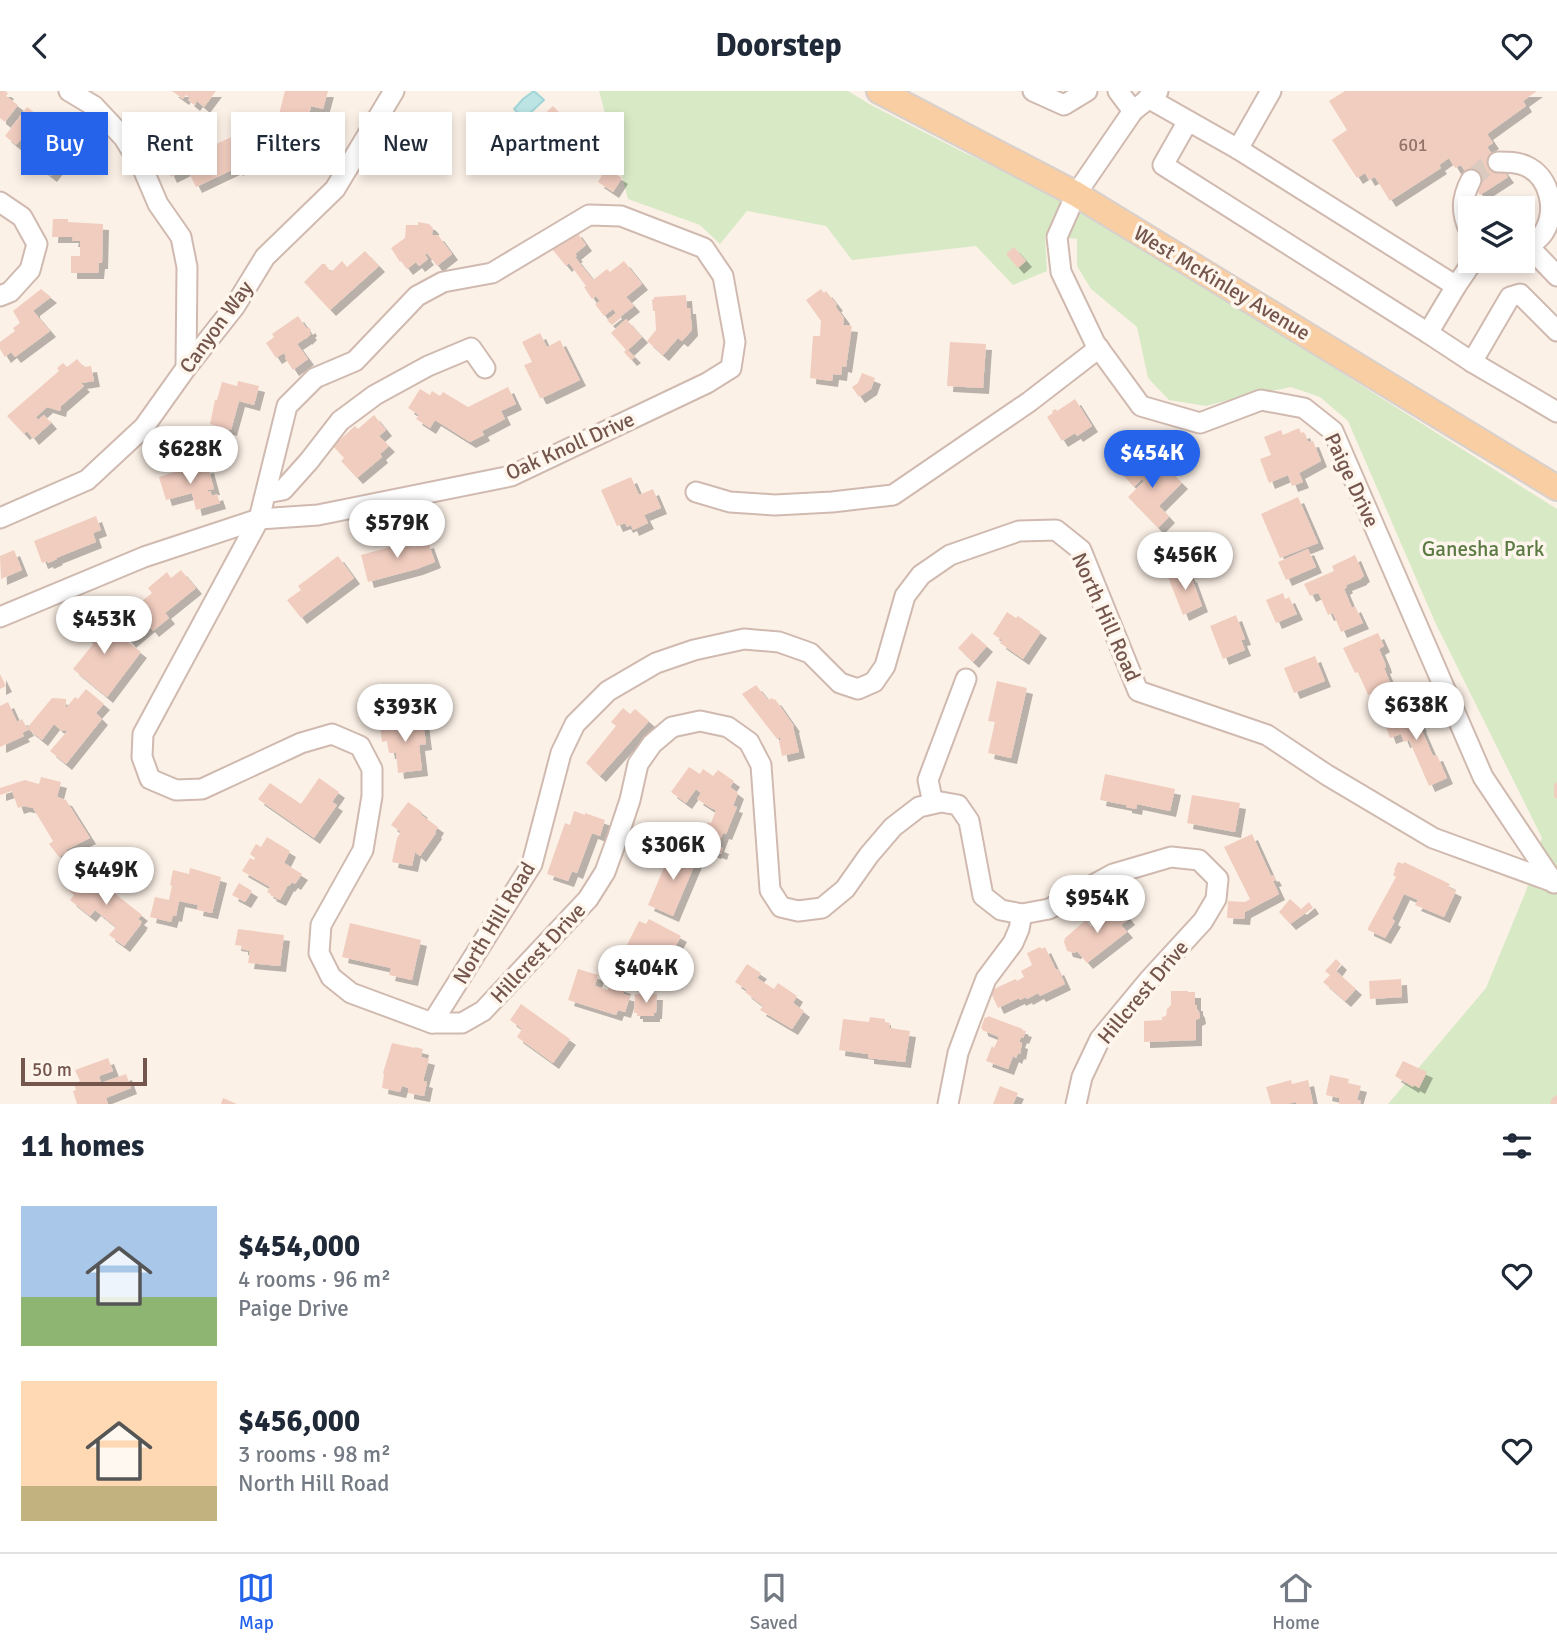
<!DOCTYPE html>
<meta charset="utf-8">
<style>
body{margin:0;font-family:Signika,sans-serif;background:#f6f6f7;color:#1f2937;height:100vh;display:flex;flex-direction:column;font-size:26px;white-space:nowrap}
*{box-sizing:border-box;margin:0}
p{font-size:23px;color:#747a83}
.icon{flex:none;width:38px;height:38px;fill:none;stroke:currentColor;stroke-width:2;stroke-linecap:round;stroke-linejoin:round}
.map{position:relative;height:1013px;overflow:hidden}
.panel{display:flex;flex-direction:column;background:#fff;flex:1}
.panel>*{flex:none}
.hud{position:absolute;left:21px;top:21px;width:700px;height:63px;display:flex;gap:14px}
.controls{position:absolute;left:1458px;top:105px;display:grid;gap:14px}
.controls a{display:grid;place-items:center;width:77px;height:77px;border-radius:0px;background:#fff;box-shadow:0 4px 10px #0003;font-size:35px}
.scale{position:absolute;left:21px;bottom:18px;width:126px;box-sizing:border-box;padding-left:7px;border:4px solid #75564c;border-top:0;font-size:19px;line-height:24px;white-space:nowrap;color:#75564c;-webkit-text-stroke:5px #fef6ed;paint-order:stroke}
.price{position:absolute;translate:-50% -60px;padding:0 16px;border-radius:24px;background:#fff;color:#222;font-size:23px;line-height:46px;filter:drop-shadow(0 2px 4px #0008)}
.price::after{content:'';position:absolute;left:50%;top:42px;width:21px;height:16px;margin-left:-10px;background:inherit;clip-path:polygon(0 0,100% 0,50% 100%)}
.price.on{background:#2563eb;color:#fff}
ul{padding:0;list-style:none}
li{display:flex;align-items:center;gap:21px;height:175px;padding:0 21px}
li span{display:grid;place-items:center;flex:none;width:196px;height:140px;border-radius:0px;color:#555}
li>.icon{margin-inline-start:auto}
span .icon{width:84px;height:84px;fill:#fffc;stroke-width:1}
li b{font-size:30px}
h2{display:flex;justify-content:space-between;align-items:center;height:84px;padding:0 21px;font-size:30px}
.tag{padding:0 24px;border-radius:0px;background:#fff;box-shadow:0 4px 10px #0003;font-size:24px;line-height:63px}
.tag.on{background:#2563eb;color:#fff}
header{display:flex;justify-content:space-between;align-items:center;height:91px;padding:0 21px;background:#fff;font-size:32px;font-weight:700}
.menu{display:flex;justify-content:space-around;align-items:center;height:98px;border-top:2px solid #e0e1e3;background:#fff;font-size:19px;color:#747a83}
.menu a{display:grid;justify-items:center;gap:4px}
.menu .on{color:#2563eb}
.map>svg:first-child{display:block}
.green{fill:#d8e9c6}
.water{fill:#bce4e5;stroke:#a2d5d7;stroke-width:2}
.building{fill:#f1cdbf;filter:url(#shadow)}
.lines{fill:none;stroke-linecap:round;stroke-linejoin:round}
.minor-tunnel{stroke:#dacac0;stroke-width:19;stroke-dasharray:19 10;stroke-linecap:butt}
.minor-casing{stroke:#d0bab0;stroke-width:23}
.major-casing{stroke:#d8d0cd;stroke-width:28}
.minor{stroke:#fff;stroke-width:19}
.major{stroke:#f8cea2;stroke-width:24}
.labels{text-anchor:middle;stroke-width:7;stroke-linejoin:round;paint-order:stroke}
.number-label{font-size:18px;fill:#947469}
.street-label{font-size:21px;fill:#75564c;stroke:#fef6ed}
.park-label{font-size:21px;fill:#5b7a44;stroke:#fef6ed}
</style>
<header><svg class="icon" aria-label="back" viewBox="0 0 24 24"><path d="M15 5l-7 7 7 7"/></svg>Doorstep<svg class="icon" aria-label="heart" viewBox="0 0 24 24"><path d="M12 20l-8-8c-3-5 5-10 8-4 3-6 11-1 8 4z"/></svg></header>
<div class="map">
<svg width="1557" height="1013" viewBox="0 0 1557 1013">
<defs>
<filter id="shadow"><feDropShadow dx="6" dy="6" stdDeviation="0" flood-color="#0004"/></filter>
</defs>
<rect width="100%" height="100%" fill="#fcf1e7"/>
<polygon class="green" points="599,0 848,0 871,14 963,61 1055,104 1122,143 1557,418 1557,1013 1388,1013 1486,897 1526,800 1542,747 1435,531 1348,330 1320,306 1291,296 1241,306 1206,315 1169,309 1148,287 1137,236 1091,198 1077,175 1077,148 1045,144 1047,180 1013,194 976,155 852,169 826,135 747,120 720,153 700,134 628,108"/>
<polygon class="water" points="534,0 544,9 529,23 526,30 514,18 523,8"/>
<g class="building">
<polygon points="0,0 5,0 8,2 6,5 18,14 5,31 0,27"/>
<polygon points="172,0 216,0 204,16 197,10 194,14 188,9 190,7 186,4 183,8"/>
<polygon points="285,0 328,0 323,18 311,15 305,42 276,35"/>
<polygon points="1345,0 1537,0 1523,10 1526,15 1487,43 1493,52 1487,56 1508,86 1480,104 1461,74 1455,77 1449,67 1439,74 1441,77 1390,110 1375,86 1369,89 1365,82 1357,87 1332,49 1347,39 1329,10"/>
<polygon points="553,15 564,26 558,32 567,42 534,72 525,62 516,70 503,56 524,39 531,46 543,34 538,29"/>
<polygon points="27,16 43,28 41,31 57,43 51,50 55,53 50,59 63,69 51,85 24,64 30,57 20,49 16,54 5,45"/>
<polygon points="247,40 260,66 237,79 236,77 196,96 187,78 171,86 162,66 183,56 188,66 238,43 239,44"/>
<polygon points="606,77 622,87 613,101 598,91"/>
<polygon points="53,128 68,128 68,131 103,133 102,172 99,172 98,182 71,182 71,165 80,165 80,150 72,150 73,146 52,146"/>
<polygon points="418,131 429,133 433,137 432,144 438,144 452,163 437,175 427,162 425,164 428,168 419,175 416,171 407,178 401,170 400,171 391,157 405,147 406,134 418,134"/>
<polygon points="576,140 586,154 575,163 577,165 575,166 593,189 607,178 610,181 624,170 642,193 626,206 634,215 620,226 621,227 612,234 607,229 616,222 613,218 604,225 595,213 600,210 596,205 592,208 584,196 586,195 569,172 566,175 552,158"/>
<polygon points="1014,156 1026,170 1018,177 1006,163"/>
<polygon points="365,160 379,175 330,219 304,191 322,173 325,173 331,181 342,170 347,176"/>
<polygon points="41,198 51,206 34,219 34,221 50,240 15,266 11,261 5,266 0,258 0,251 15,240 13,237 20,232 13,220"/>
<polygon points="821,198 824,202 826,200 837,214 835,215 844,227 843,234 852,235 846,276 842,275 841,284 833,283 832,290 810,287 813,245 820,245 821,230 806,209"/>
<polygon points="686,204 687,217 690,217 692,239 682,250 678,247 663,264 647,250 656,239 655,220 653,220 652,209 654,208 654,206"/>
<polygon points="298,225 307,238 309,236 311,239 309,241 311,243 306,248 306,247 297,253 308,268 293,279 285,267 286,266 284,262 276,267 266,252 274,246 272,243"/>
<polygon points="626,228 642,246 628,259 635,266 631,269 624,261 626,259 611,242"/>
<polygon points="540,242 547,256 560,249 580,289 542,307 540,307 524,274 532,271 522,251"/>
<polygon points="950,251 986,253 983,297 947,295"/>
<polygon points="77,268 84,276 91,275 94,290 81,292 84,295 61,315 60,320 47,316 36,326 38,329 44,324 51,332 33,348 27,340 24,343 7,325 59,280 57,277 63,272 67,276"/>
<polygon points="862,282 875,287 871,298 859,306 852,296 858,292"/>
<polygon points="238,290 259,295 254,314 239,310 231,339 210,333 215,309 217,309 222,291 237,295"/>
<polygon points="508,296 516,313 501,320 505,328 482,340 484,344 470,351 435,329 430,337 416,328 419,324 408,317 420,298 430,304 432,300 440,305 443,301 468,316"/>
<polygon points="1075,308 1092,335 1077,345 1075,342 1062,350 1047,326 1053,322 1052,320 1056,318 1057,320"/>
<polygon points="374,324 386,339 379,345 389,355 380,363 382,366 357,387 341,370 344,367 333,355 355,335 358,338"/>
<polygon points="1299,337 1301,342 1304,341 1308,351 1313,350 1321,370 1299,382 1303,391 1292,395 1288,384 1269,392 1260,368 1271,364 1264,346 1281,339 1283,344"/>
<polygon points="1135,371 1140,376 1143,374 1152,383 1162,372 1182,392 1159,415 1169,426 1158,437 1128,406 1144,390 1142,388 1134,396 1122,383"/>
<polygon points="191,376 192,380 208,376 214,398 208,399 208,401 210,400 212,405 217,403 220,412 196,419 192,402 166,409 159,386"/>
<polygon points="631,386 639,404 653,398 661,417 644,424 648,432 633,439 631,434 627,436 625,432 617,435 601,399"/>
<polygon points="1298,406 1318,452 1280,467 1261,423"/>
<polygon points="96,425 101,439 93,442 96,451 56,467 57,468 48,472 47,470 42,472 34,450"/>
<polygon points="413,450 414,456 428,451 435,471 417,478 368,491 361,464"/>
<polygon points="1308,458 1316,476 1286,489 1278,471"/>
<polygon points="14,459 22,479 1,488 0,465"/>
<polygon points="1355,464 1364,485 1361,487 1361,488 1346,494 1347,496 1344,498 1352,517 1355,515 1363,532 1341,541 1333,522 1328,524 1319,503 1317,502 1310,505 1304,493 1334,480 1332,475"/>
<polygon points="338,465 354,487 301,527 287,509 301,499 298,495"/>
<polygon points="1186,478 1190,486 1191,485 1202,515 1183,524 1168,486"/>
<polygon points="181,479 196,497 165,522 169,527 153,540 149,535 130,551 115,532 152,502 148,497 167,481 171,487"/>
<polygon points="1283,502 1285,508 1289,506 1297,523 1276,532 1266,509"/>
<polygon points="87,521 113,542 114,540 141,561 107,606 73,578 94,552 75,536"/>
<polygon points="1007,521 1016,527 1018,525 1041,541 1023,568 1000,552 1002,549 993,543"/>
<polygon points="1236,524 1245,548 1241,549 1245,559 1223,568 1210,535"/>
<polygon points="972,542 987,555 973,571 958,557"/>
<polygon points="1378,542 1384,555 1379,558 1385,572 1386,576 1384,577 1392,596 1372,604 1371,603 1368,604 1358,581 1355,582 1343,557"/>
<polygon points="1315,565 1325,590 1294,602 1284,577"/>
<polygon points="0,583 6,595 0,598"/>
<polygon points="997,590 1027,597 1011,667 988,662 995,631 988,630"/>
<polygon points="756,594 768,609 772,607 774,609 775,608 794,635 793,636 799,661 782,665 779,650 781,648 780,646 777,648 742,603"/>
<polygon points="86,598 104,613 96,622 102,628 66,673 50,660 68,639 62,640 54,633 42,649 27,637 52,607 66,608 66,617 75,606 78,608"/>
<polygon points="8,611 17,631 22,628 28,639 22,642 24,645 0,656 0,615"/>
<polygon points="1415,613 1421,627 1417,628 1421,635 1420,635 1433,665 1437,664 1447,687 1429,695 1409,649 1404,651 1401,643 1390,647 1383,627"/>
<polygon points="623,617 630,623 635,618 649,630 600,685 586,672 616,635 611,631"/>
<polygon points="423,629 426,653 419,654 422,679 398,682 396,662 389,662 387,650 382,651 380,634"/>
<polygon points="689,676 700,683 703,678 713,685 718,679 734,690 730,696 738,702 733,715 737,716 726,743 723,742 718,755 723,757 721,763 716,761 715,762 698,756 708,731 711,732 716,719 711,717 697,708 701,702 696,698 686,712 671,701"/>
<polygon points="1105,683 1175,698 1170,720 1137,713 1136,718 1126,716 1126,714 1100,709"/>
<polygon points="41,686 61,691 57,706 66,709 90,747 66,759 67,761 59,766 49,753 53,750 33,717 24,715 18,717 12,700 0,704 0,697 25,689 39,693"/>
<polygon points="319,687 339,701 332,711 337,714 314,747 258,708 270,692 301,713"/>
<polygon points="1557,691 1557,708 1554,706 1554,693"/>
<polygon points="1192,704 1240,712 1235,741 1187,732"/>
<polygon points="408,711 422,721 420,723 438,736 435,741 436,742 420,765 415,761 412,775 392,771 397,747 401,741 391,734"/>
<polygon points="574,720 585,724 585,722 605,729 600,745 592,742 577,782 572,780 568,790 547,783 565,732 570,734"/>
<polygon points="1252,743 1271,785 1273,784 1276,789 1273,790 1279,803 1245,821 1244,828 1227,827 1228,810 1245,811 1250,808 1224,756"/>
<polygon points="267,746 290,760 284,772 302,783 295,793 292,791 289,795 288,794 280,809 270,804 271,803 267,801 270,796 242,780 250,767 254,769 255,767 250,763 256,753 261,756"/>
<polygon points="672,758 697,768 673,825 648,814"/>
<polygon points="1398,771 1403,773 1404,771 1450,793 1448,796 1456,800 1444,826 1415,814 1418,809 1404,803 1392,828 1395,830 1385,847 1368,839 1368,837 1396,786 1393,784 1395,780 1394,779"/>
<polygon points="190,777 221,786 212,822 197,819 198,814 179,810 176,825 173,824 171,831 150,826 155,806 169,809 172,795 170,794 173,779 189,783"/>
<polygon points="84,781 102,797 104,794 142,824 138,828 142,831 140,833 141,833 124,855 109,844 116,836 95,819 90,825 70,809 74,804 69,799"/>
<polygon points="239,792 252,800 245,811 232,804"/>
<polygon points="1290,808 1301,818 1309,811 1313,817 1290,833 1279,821"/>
<polygon points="1119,815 1129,828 1121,834 1127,841 1087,872 1077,860 1075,862 1067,860 1064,851 1065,847 1086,829 1091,836"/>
<polygon points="649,828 681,845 673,860 666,857 653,881 651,880 641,898 622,888 631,870 628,868 634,857 627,854 639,830 646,833"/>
<polygon points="350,832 421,849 412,889 389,884 391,877 342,866"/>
<polygon points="238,838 284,844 280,875 248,872 250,860 242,858 242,855 235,854"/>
<polygon points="1040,856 1042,858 1045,856 1056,879 1058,878 1065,893 1040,905 1038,902 1027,908 1026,906 1020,909 1019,907 998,917 990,900 1011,890 1016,888 1017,890 1024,886 1021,880 1032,874 1027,862"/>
<polygon points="1336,868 1341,873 1336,880 1356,898 1345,910 1323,891 1330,884 1325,880"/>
<polygon points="747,873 761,882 757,887 774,898 778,892 797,905 793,912 804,920 792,938 760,919 763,915 745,901 747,899 735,891"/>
<polygon points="578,878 598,884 595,895 608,899 610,892 625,897 623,903 630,905 625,921 618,919 616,924 568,909"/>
<polygon points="1401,888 1402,906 1370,908 1369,890"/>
<polygon points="1171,900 1188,900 1188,901 1195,901 1195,914 1197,914 1197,918 1199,921 1200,927 1196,929 1196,949 1144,951 1144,930 1162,929 1162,926 1166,925 1167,918 1171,914"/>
<polygon points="635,903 657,903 656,922 654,922 654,925 637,925 637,922 634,922"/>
<polygon points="521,913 570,948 553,972 517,946 522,938 510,929"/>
<polygon points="988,925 1023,938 1022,939 1026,940 1023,947 1021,946 1019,951 1022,952 1020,963 1018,962 1016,967 1013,965 1008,978 986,970 992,955 994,957 999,946 982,939 982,937 981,937 985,926 987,927"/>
<polygon points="870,926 885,928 885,931 890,932 889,937 910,940 905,971 868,967 868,963 839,959 843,928 869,931"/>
<polygon points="392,952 415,957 415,956 423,958 421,966 429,968 423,990 427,991 424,1005 408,1002 408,997 402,995 400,1001 382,997 384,983 383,982"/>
<polygon points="108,967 113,980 99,985 101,992 126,983 131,997 106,1007 108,1013 77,1013 73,1000 76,999 74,993 80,990 75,979"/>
<polygon points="1403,970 1427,981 1419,997 1414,994 1413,996 1395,985"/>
<polygon points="1330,984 1349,988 1348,992 1361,995 1357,1009 1361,1010 1360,1013 1339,1013 1339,1007 1326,1004"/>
<polygon points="1291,989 1292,993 1308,989 1313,1013 1296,1013 1296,1011 1287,1013 1271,1013 1266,996"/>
<polygon points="1000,995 1018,1002 1013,1013 993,1013"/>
<polygon points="1557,1004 1557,1013 1550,1013 1552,1007"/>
<polygon points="223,1007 237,1013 221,1013"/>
</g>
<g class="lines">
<polyline class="minor-tunnel" points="1471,89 1484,77 1498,71"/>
<g class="minor-casing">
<g id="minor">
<polyline points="69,0 94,15 124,47 143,78 158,113 181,146 187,176 186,277"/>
<polyline points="1033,0 1064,14 1087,0"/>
<polyline points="1118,0 1133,20"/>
<polyline points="1158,0 1133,20 1076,103 1057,146 1061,181 1095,252 1141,315 1200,332 1261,309 1304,317 1333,340 1483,686 1554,792"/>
<polyline points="1148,7 1238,58 1456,195 1473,170"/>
<polyline points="1188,30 1163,74 1428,242"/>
<polyline points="1238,58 1271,0"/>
<path d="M 1498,71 C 1508,71 1517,71 1526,75 C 1550,86 1557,119 1544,141 C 1539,149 1531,153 1522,157"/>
<polyline points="0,111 22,126 37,153 30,179 10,201 0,205"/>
<polygon points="589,124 621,125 704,157 723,185 735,251 731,277 707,292 511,385 318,424 259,428 287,315 315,287 355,270 417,205 443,191 492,182"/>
<path d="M 1470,141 C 1461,122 1461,108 1471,89"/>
<polyline points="1525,156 1534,161 1557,185"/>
<polyline points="1456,195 1428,242 1472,271 1557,321"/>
<polyline points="1472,271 1510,206 1520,203 1557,240"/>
<polyline points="696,401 730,411 775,414 832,411 893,404 1029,311 1099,257"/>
<polyline points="266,402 283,399 309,370 340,330 375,304 428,275 471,257 485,277"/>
<polyline points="0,427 87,389 144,336 186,277 235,215 265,166 335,98 394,0"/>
<polyline points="259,428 143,643 142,666 150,688 176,699 202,698 301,652 332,643 360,655 372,678 372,705 363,759 321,834 319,862 331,886 351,902 432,932 462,932 483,920 588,808 605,781 617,748 630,709 638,673 652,653 672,636 700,630 728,636 749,651 761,674 770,799 781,816 798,820 822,817 845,798 869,764 893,736 919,716 941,711 958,714 969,730 983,805 1001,819 1022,823 1049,818 1113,783 1171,766 1199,769 1218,788 1216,808 1203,830 1148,890 1100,948 1082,986 1076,1013"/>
<polyline points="0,526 144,466 259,428"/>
<polyline points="933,712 928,689 966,588"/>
<polyline points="432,932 532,773 561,662 575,633 608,600 656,572 694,559 744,548 779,551 810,562 840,592 858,598 874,591 885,575 905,505 921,484 950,464 1019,440 1056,439 1081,459 1138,600 1267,644 1327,684 1433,747 1551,790"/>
<polyline points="948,1013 958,962 971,927 986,888 1013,852 1019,838 1022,823"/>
</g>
</g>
<g class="major-casing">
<polyline id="major" points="879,0 1076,103 1557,397"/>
</g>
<use href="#minor" class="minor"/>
<use href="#major" class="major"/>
</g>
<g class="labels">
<g class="number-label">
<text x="1413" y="60">601</text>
</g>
<g class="street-label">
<text transform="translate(1222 192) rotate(31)" y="7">West McKinley Avenue</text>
<text transform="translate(216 236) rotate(-54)" y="7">Canyon Way</text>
<text transform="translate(570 355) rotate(-24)" y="7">Oak Knoll Drive</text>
<text transform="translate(1352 389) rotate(65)" y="7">Paige Drive</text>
<text transform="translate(1106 526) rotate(66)" y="7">North Hill Road</text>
<text transform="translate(494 832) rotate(-59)" y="7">North Hill Road</text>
<text transform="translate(538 862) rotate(-47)" y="7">Hillcrest Drive</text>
<text transform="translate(1143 901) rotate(-50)" y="7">Hillcrest Drive</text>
</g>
<g class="park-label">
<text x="1483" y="465">Ganesha Park</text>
</g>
</g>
</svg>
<div class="controls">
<a><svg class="icon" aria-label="layers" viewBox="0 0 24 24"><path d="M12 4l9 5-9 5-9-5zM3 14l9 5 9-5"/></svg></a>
</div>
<div class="scale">50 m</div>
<b class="price" style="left:190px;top:395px">$628K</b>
<b class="price on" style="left:1152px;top:399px">$454K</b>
<b class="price" style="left:397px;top:469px">$579K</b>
<b class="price" style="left:1185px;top:501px">$456K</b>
<b class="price" style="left:104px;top:565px">$453K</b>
<b class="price" style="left:1416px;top:651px">$638K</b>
<b class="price" style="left:405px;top:653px">$393K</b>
<b class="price" style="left:673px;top:791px">$306K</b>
<b class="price" style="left:106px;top:816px">$449K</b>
<b class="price" style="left:1097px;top:844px">$954K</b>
<b class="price" style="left:646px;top:914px">$404K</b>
<div class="hud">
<a class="tag on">Buy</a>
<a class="tag">Rent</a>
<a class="tag">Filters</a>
<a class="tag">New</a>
<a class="tag">Apartment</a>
</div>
</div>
<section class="panel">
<h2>11 homes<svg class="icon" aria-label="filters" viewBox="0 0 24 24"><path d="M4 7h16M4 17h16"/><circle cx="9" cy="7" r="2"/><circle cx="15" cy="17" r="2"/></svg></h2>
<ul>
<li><span style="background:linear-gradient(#a9c7e8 65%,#8fb573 0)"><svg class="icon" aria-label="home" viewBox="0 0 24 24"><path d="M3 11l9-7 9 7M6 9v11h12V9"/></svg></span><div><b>$454,000</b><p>4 rooms · 96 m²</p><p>Paige Drive</p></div><svg class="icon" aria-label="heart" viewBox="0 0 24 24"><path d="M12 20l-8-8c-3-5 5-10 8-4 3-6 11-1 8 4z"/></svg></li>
<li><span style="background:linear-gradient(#ffd9b3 75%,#c2b280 0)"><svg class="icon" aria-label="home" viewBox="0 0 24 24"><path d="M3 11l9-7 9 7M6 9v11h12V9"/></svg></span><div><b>$456,000</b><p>3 rooms · 98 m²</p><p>North Hill Road</p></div><svg class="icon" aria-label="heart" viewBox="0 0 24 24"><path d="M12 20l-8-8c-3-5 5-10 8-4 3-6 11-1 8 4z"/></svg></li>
</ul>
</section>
<nav class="menu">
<a class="on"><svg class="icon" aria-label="map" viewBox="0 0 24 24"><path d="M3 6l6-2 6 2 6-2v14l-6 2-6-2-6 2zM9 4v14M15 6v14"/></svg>Map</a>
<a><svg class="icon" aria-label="saved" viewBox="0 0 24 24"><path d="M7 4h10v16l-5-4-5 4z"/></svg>Saved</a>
<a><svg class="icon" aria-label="home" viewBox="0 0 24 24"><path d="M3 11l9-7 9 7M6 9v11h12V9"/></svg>Home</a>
</nav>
